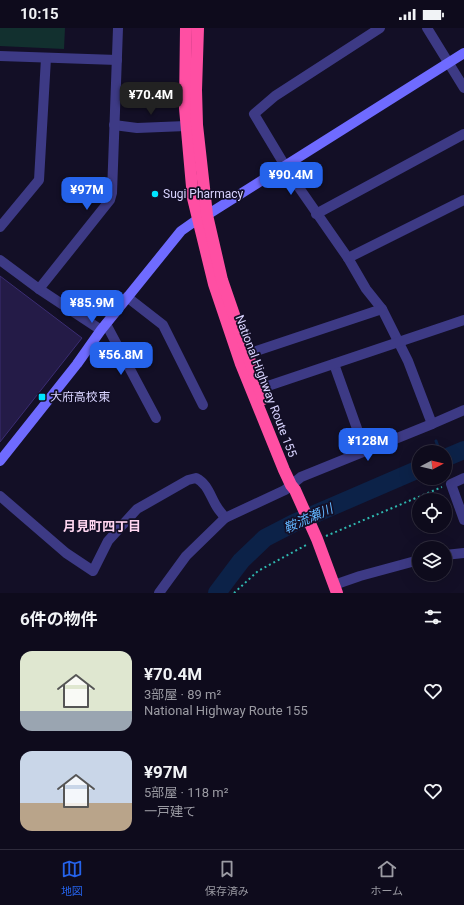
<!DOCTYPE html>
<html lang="ja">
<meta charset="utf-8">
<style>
body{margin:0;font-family:Roboto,"Noto Sans JP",sans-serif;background:#1c1929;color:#f1f3f6;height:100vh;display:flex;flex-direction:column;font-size:15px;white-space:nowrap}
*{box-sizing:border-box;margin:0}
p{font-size:13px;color:#9b9ba3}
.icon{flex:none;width:22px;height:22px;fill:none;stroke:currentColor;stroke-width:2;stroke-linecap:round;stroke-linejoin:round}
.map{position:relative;height:565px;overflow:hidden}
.side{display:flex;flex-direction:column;background:#0e0b1c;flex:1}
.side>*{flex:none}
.needle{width:26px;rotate:83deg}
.controls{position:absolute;left:412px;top:417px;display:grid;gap:8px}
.controls a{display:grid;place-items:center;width:40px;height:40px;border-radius:50%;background:#0e0b1c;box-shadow:0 4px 16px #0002,0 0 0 1px #2e2b3b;font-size:20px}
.price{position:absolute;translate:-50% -34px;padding:0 9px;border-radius:8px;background:#2563eb;color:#fff;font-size:13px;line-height:26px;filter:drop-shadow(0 1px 2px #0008)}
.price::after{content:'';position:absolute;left:50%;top:24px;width:12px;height:9px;margin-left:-6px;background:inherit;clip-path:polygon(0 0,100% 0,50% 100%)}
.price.selected{background:#222;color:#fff}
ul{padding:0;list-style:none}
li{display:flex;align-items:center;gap:12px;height:100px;padding:0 20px}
li span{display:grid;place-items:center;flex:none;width:112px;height:80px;border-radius:12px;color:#555}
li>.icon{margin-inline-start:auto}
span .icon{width:48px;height:48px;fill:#fffc;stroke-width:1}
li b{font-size:17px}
h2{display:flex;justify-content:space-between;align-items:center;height:48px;padding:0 20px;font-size:17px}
.status{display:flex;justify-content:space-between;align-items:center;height:28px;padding:0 20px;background:#0e0b1c;direction:ltr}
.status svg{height:11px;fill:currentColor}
.menu{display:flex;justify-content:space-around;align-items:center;height:56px;border-top:1px solid #2e2b3b;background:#0e0b1c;font-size:11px;color:#9b9ba3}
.menu a{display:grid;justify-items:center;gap:2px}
.menu .selected{color:#2563eb}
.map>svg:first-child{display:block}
.green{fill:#12302f}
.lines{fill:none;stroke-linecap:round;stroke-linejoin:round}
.stream{stroke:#0c2248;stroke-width:3}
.river{stroke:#0c2248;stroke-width:18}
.building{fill:#241b47;stroke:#3b2d73}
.path{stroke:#2fb8b0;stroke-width:2;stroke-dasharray:2 3;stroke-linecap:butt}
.street{stroke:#3d3a85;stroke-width:10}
.secondary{stroke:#6f6bff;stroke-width:10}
.highway{stroke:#ff4fa3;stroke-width:12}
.poi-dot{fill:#00e5ff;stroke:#130f26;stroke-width:1.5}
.labels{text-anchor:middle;stroke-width:3.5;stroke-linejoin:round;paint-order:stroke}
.poi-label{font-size:12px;fill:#d9d4ff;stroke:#130f26;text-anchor:start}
.street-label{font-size:12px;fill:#d9d4ff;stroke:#130f26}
.water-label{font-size:13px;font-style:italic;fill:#62b6ff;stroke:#130f26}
.neighbourhood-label{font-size:13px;font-weight:bold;fill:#ffd6f0;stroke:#130f26}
</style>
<div class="status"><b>10:15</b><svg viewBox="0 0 49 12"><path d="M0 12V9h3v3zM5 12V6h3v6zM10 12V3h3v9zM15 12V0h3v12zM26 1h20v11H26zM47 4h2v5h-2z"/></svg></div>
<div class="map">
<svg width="464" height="565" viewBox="0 0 464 565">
<rect width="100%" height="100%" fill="#130f26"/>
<polygon class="green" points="0,0 65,0 64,21 0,18"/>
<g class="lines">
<g class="stream">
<polyline points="436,413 440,424"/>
<polyline points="445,440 446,444"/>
</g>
<g class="river">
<polyline points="445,430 464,422"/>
<polyline points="217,565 241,533 265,510 294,495 419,441"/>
</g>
</g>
<polygon class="building" points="0,248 82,310 0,414"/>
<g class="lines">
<g class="path">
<polyline points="326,508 442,459"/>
<polyline points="234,565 258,543 308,516"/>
</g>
<g class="street">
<polyline points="380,0 275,68 254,86 293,151 348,230 366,261 382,281 408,333 432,396"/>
<polyline points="427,0 464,60"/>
<polyline points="0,28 117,32"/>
<polyline points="114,97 137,100 186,98"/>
<polyline points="316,186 464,106"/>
<polyline points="0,199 39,152 46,30"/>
<polyline points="348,230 464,172"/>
<polyline points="0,232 39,261 101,302"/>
<polyline points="39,261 110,172 112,165 118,0"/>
<polyline points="127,269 163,297 203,377"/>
<polyline points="106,296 156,390"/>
<polyline points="247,326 382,281"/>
<polyline points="334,336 365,423"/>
<polyline points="259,361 464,292"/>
<polyline points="464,450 451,456 464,492"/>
<path d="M 0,468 L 66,525 L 93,543 L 108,513 L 137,481 L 188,452 L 196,450 C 208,456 210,468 217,479 C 219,483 223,486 225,490"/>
<polyline points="445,527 464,525"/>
<polyline points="334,557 360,548 419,532"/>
<polyline points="159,565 186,528 225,490 285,462 301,449 432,396 464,382"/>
</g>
<polyline class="secondary" points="0,433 77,336 101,302 181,203 198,191 207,187 464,25"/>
<g class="highway">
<polyline points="186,0 185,80 193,170 214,256 241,336 284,442 291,457 295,462 317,511 337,565"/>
<polyline points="198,0 196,62 197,97 207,187 222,252 263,371"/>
</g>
</g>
<g class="poi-dot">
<circle cx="155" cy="166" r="4"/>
<rect x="38" y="365" width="8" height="8" rx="2"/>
</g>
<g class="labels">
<g class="poi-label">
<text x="163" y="170">Sugi Pharmacy</text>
<text x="50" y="373">大府高校東</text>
</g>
<g class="street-label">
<text transform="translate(266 358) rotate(69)" y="4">National Highway Route 155</text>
</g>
<g class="water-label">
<text transform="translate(308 490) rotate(-24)" y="5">鞍流瀬川</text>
</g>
<g class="neighbourhood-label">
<text x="102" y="503">月見町四丁目</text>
</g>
</g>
</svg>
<div class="controls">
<a><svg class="needle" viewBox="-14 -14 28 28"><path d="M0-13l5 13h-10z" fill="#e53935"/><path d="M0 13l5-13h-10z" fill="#9b9ba3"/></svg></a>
<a><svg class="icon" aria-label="locate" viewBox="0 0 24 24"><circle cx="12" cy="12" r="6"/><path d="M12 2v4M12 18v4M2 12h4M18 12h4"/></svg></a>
<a><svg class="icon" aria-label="layers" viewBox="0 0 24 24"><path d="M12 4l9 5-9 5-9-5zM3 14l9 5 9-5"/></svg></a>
</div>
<b class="price selected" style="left:151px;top:88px">¥70.4M</b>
<b class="price" style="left:291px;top:168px">¥90.4M</b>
<b class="price" style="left:87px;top:183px">¥97M</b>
<b class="price" style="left:92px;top:296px">¥85.9M</b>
<b class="price" style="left:121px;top:348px">¥56.8M</b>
<b class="price" style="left:368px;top:434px">¥128M</b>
</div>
<section class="side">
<h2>6件の物件<svg class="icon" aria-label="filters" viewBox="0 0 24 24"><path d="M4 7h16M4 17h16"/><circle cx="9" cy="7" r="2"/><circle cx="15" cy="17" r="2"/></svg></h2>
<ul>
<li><span style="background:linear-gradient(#dfe7d0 75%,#9aa5b1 0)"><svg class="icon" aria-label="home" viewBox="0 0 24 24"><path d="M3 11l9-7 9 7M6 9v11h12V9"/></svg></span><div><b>¥70.4M</b><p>3部屋 · 89 m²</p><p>National Highway Route 155</p></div><svg class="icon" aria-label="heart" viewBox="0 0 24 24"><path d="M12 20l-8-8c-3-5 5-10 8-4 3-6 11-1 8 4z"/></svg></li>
<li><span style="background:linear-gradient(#c9d6e8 65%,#b9a48a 0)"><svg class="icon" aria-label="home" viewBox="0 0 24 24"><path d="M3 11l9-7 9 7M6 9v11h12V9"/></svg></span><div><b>¥97M</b><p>5部屋 · 118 m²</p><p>一戸建て</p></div><svg class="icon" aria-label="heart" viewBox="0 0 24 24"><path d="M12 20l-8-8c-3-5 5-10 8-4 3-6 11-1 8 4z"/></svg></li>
</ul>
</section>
<nav class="menu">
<a class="selected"><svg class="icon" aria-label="map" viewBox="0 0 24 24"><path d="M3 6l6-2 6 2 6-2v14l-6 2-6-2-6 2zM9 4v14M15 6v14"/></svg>地図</a>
<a><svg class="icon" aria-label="saved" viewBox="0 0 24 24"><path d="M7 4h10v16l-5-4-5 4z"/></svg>保存済み</a>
<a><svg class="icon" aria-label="home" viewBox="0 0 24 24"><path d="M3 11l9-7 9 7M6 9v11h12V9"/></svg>ホーム</a>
</nav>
